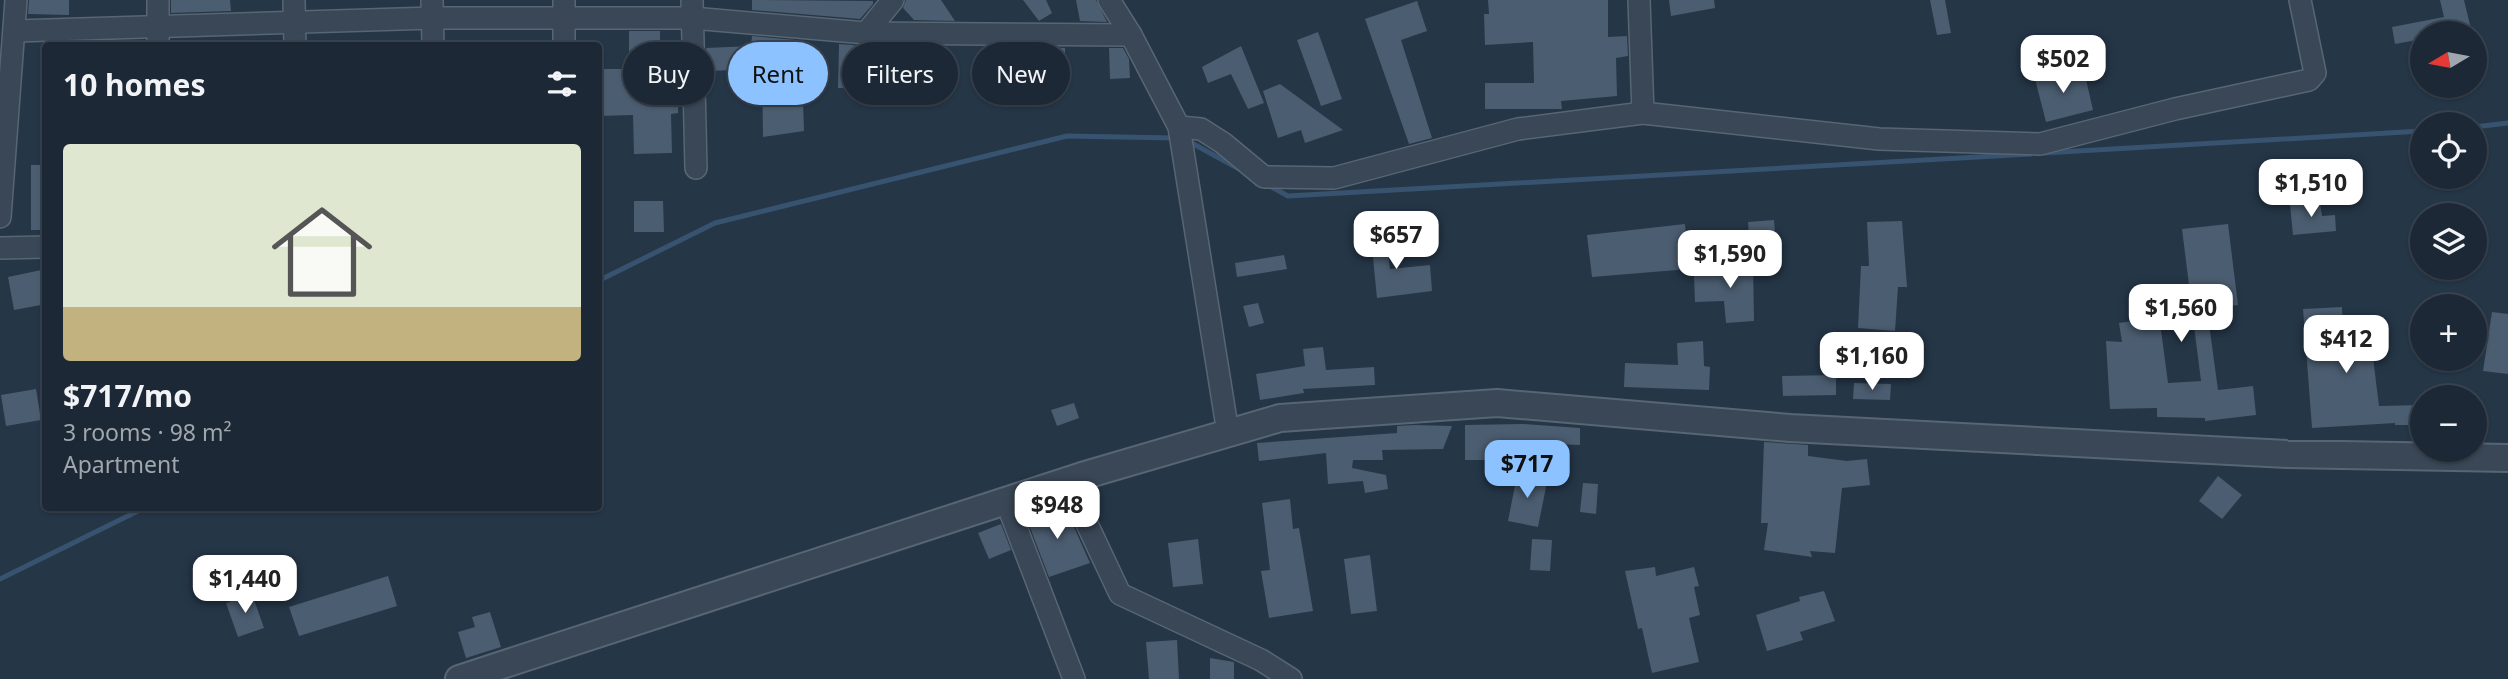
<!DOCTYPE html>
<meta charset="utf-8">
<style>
body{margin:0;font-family:"Noto Sans",sans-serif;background:#293441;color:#f1f3f6;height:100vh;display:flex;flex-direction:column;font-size:26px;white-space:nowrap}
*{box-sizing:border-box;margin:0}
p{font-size:23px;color:#a0a6ad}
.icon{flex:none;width:38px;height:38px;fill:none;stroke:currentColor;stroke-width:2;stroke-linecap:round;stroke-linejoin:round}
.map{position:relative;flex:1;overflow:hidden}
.side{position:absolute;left:42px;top:42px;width:560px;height:469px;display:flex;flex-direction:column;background:#1c2835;border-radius:7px;box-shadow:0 2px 5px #0004,0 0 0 2px #3a4450}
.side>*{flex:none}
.guide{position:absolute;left:623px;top:42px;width:665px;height:63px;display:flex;gap:14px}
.needle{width:46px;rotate:260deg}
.controls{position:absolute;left:2410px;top:21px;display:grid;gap:14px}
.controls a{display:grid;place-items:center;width:77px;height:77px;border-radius:50%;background:#1c2835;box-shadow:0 2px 5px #0004,0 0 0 2px #3a4450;font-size:35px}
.price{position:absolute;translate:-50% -60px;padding:0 16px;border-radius:14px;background:#fff;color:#222;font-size:23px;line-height:46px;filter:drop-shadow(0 2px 4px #0008)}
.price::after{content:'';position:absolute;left:50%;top:42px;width:21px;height:16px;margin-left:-10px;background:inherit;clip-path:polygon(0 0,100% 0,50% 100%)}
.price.selected{background:#8cc2ff;color:#111}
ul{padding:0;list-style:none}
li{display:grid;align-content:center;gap:14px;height:371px;padding:0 21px}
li+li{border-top:2px solid #3a4450}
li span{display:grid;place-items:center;height:217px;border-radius:7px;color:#555}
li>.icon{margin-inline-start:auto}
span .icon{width:126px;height:126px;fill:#fffc;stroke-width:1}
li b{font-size:30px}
h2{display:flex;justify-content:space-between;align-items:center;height:84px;padding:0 21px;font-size:30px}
.chip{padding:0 24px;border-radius:32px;background:#1c2835;box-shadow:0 2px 5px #0004,0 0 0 2px #3a4450;font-size:24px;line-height:63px}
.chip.selected{background:#8cc2ff;color:#111}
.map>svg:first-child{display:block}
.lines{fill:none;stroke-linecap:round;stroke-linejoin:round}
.stream{stroke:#37536f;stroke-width:5}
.building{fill:#4b5d70;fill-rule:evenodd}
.minor-casing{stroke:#586573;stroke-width:24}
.tertiary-casing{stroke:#586573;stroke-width:30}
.minor{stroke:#3a4756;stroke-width:21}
.tertiary{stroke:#3a4756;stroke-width:26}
</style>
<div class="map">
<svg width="2508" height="679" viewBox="0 0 2508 679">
<rect width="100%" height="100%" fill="#253647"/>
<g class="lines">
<g class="stream">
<polyline points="2474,127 2508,123"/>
<polyline points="1188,141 1241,170"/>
<polyline points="2044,153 2422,131"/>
<polyline points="1268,185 1288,196 2031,154"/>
<polyline points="598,281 715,223 1067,136 1175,138"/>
<polyline points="0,579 144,508"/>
</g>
</g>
<g class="building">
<polygon points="29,0 69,0 69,15 28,14"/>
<polygon points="171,0 230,0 231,11 171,13"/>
<polygon points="752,0 873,1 873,4 860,19 752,10"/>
<polygon points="906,0 941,0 955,21 914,20 903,8"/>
<polygon points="1023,0 1046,0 1052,13 1039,21"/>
<polygon points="1076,0 1096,0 1107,22 1080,21"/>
<polygon points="1488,0 1608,0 1608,37 1627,36 1628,56 1616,58 1617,96 1561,101 1562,109 1485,109 1485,83 1534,83 1533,42 1485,45 1484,14 1489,14"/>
<polygon points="1669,0 1714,0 1715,8 1671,16"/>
<polygon points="1930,0 1945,0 1951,33 1937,35"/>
<polygon points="2440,0 2464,0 2472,33 2422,33 2422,39 2395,44 2392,27 2444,17"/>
<polygon points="1417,1 1427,31 1401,40 1432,138 1409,144 1365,19"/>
<polygon points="629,31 660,31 660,56 680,55 678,113 671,114 672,153 634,154 633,115 598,116 598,69 629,69"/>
<polygon points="1318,32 1342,99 1321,106 1297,40"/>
<polygon points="752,36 796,40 798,72 802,72 804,131 763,137 762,69 707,71 706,48 751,46"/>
<polygon points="839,44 889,48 889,89 838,88"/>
<polygon points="1241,46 1264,103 1248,109 1231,74 1208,83 1202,67"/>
<rect x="986" y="47" width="21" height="30"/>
<polygon points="1044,47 1065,48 1065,77 1044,78"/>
<polygon points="1109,48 1123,48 1129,59 1130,78 1110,79"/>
<polygon points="2065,68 2067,79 2085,75 2093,110 2046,122 2034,75"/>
<polygon points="1280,84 1343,130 1305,143 1301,130 1278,138 1263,91"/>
<rect x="31" y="165" width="15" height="65"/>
<polygon points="634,201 663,201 664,232 634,232"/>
<polygon points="2320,202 2322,216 2335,215 2336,231 2293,235 2290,205"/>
<polygon points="1774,220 1776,245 1750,248 1748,222"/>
<polygon points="1902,221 1907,287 1898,287 1895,331 1858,328 1861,266 1869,266 1867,222"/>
<polygon points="1685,224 1689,269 1592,277 1587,235"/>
<path d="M 2228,224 L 2238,305 L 2207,309 L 2218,390 L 2253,386 L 2256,415 L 2205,421 L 2205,418 L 2157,417 L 2157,408 L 2110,409 L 2106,341 L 2122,342 L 2119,323 L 2146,319 L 2145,314 L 2192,309 L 2182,229 ZM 2194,326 L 2201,381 L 2168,383 L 2161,330 Z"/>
<polygon points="1385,226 1390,269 1430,265 1432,291 1377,298 1370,228"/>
<polygon points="1284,255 1287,269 1237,277 1235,263"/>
<polygon points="1753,259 1754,321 1726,323 1724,301 1695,302 1694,276 1726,275 1725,261"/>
<polygon points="46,269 46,304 14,310 8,277"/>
<polygon points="1258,303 1264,323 1249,327 1243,306"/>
<polygon points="2342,307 2343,327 2369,325 2379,406 2422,405 2422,425 2395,425 2395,423 2312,428 2303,309"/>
<polygon points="2492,312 2508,314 2508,374 2483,371"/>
<polygon points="1703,341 1704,366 1710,367 1709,390 1624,387 1625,363 1678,365 1677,343"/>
<polygon points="1323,347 1326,370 1374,367 1375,385 1303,389 1304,393 1260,400 1256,374 1305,366 1303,349"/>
<polygon points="1836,375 1836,395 1783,396 1782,376"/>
<polygon points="1854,383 1891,384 1890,400 1853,399"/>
<polygon points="36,389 41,420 6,426 1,395"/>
<polygon points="1074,403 1079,418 1057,426 1051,410"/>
<polygon points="1523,424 1580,428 1580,445 1523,443 1518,444 1517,460 1465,460 1465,425"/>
<polygon points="1414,425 1452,426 1443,449 1382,450 1383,460 1353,460 1352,468 1386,475 1388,489 1365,493 1363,481 1328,484 1326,453 1259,461 1257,443 1397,433 1397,426"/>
<polygon points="1764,442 1808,445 1808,456 1847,461 1867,459 1870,485 1842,488 1835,553 1810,551 1812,557 1764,550 1768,523 1761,523"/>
<polygon points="1518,470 1535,474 1534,480 1547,482 1538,527 1508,521"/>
<polygon points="2218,476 2242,495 2222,519 2199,501"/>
<polygon points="1583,483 1598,484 1596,514 1580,512"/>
<polygon points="1290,499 1293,529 1299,528 1313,611 1269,618 1261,571 1270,570 1262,503"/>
<polygon points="1065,507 1090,563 1049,577 1026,517"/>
<polygon points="1001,524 1011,550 989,559 978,533"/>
<polygon points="1198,539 1203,584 1173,587 1168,543"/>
<polygon points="1532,539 1552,540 1550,571 1530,570"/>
<polygon points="1370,555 1377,611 1351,614 1344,559"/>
<polygon points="1655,567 1656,576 1694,567 1699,586 1694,587 1700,615 1689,618 1699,662 1652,673 1642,628 1638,629 1625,571"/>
<polygon points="388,576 397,606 299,636 289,607"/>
<polygon points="1824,591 1835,621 1800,632 1803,640 1767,651 1756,615 1800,601 1799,597"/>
<polygon points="252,594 264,628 238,637 226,603"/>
<polygon points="490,612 501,647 466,658 458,632 475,627 472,617"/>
<polygon points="1177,640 1179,679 1149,679 1146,642"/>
<polygon points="1210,658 1234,662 1234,679 1210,679"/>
</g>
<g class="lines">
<g class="minor-casing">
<g id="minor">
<polyline points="294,0 295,46"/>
<polyline points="432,0 433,46"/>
<polyline points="564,0 564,46"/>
<polyline points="692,0 696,168"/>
<polyline points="1109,0 1131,35 1179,127 1228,433"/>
<polyline points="1639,0 1643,113"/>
<polyline points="16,31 433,18 692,18 866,33 1131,35"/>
<polyline points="866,33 893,0"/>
<polyline points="158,46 158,0"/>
<polyline points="1179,127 1201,129 1223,143 1264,177 1334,178 1518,129 1643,113 1879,139 2040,144 2175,109 2309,80 2315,73 2300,0"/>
<polyline points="0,217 16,0"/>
<polyline points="0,248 46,247"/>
<polyline points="1046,498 1072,492 1120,594 1261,660 1291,679"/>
<polyline points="1006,501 1074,679"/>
</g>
</g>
<g class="tertiary-casing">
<polyline id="tertiary" points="459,679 1082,476 1280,418 1497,403 1790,428 2287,454 2508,458"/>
</g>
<use href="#minor" class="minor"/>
<use href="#tertiary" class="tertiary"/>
</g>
</svg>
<div class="controls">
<a><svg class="needle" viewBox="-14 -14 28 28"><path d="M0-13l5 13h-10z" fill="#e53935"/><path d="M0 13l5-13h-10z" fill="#a0a6ad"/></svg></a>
<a><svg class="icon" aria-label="locate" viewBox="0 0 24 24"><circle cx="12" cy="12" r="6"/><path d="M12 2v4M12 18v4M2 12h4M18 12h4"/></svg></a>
<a><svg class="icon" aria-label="layers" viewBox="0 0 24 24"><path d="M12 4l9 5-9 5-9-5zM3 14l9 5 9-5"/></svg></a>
<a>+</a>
<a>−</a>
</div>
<b class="price" style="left:2063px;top:95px">$502</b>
<b class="price" style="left:2311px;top:219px">$1,510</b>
<b class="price" style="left:1396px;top:271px">$657</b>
<b class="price" style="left:1730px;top:290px">$1,590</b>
<b class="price" style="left:2181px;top:344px">$1,560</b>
<b class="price" style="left:2346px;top:375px">$412</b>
<b class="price" style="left:1872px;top:392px">$1,160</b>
<b class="price selected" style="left:1527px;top:500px">$717</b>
<b class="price" style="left:1057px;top:541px">$948</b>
<b class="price" style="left:245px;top:615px">$1,440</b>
<div class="guide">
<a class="chip">Buy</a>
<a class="chip selected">Rent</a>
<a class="chip">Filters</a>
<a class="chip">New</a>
</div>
<section class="side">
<h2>10 homes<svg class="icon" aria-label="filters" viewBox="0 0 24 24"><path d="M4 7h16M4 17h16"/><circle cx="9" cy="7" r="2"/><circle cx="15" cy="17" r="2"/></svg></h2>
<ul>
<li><span style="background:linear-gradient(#dfe7d0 75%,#c2b280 0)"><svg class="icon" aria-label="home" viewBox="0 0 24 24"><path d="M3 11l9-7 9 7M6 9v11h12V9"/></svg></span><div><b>$717/mo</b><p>3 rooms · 98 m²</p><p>Apartment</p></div></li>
</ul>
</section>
</div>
